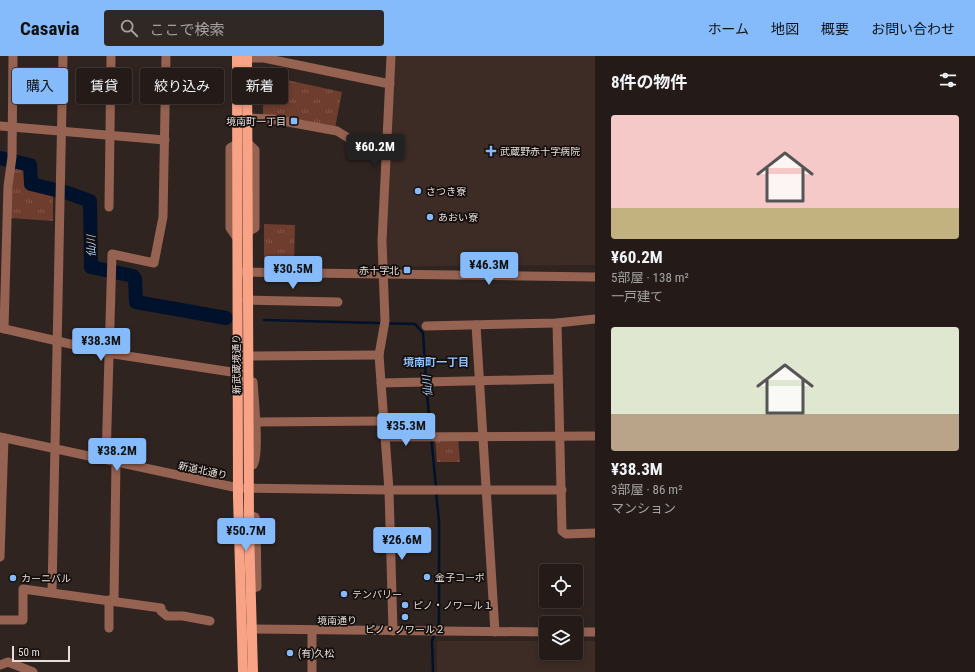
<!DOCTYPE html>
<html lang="ja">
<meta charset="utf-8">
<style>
body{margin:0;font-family:"Roboto Condensed","Noto Sans JP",sans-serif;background:#302825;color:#f1f3f6;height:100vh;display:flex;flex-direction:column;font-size:15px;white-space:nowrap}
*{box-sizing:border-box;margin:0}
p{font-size:13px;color:#a3a1a2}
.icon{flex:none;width:22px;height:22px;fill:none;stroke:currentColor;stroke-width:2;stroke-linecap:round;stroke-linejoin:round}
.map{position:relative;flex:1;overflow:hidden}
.sheet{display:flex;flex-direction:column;background:#241b18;width:380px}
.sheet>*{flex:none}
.guide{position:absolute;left:12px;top:12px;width:380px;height:36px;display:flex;gap:8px}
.tools{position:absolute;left:539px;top:508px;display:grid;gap:8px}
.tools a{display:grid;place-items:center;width:44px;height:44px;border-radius:4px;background:#241b18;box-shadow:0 2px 6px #0003,0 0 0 1px #413937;font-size:20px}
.scale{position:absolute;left:12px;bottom:10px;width:58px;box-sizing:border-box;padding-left:4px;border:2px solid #e6dddb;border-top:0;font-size:11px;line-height:14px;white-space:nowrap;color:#e6dddb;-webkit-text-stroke:3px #140f0d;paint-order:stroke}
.price{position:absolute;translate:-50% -34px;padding:0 9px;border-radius:4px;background:#86bbfb;color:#111;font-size:13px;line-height:26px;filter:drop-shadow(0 1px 2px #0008)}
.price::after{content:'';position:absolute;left:50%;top:24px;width:12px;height:9px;margin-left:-6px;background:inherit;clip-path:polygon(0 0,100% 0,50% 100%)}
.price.current{background:#222;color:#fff}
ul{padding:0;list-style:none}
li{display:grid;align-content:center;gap:8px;height:212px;padding:0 16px}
li span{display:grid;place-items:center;height:124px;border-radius:4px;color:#555}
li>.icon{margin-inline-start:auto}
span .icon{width:72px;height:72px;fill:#fffc;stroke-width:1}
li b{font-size:17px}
h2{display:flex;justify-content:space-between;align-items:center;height:48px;padding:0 16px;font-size:17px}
.tag{padding:0 14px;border-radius:4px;background:#241b18;box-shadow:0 2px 6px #0003,0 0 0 1px #413937;font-size:14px;line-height:36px}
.tag.current{background:#86bbfb;color:#111}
header{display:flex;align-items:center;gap:24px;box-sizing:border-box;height:56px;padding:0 20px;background:#86bbfb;color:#111}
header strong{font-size:19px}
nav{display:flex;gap:22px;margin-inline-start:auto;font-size:14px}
.search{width:280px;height:36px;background:#302825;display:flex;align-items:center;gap:10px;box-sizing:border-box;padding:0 14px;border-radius:4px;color:#a3a1a2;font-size:15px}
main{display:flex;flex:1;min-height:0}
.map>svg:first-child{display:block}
.built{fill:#3d2b25}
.grass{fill:url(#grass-tufts)}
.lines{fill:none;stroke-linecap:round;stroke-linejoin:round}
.stream{stroke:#00112b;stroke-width:2.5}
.river{stroke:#00112b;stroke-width:14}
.minor{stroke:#966251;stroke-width:9}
.major{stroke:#f8a286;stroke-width:10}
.poi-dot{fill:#86bbfb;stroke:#140f0d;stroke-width:1.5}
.labels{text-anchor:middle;stroke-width:3.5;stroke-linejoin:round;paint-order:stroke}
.poi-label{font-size:10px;fill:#e6dddb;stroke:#140f0d;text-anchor:start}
.street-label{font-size:10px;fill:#e6dddb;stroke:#140f0d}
.water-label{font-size:11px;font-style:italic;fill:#a7cefd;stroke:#140f0d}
.neighbourhood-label{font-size:11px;font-weight:bold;fill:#91c3ff;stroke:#140f0d}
</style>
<header>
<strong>Casavia</strong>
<div class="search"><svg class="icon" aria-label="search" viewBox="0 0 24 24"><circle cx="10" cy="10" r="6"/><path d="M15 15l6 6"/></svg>ここで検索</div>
<nav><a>ホーム</a><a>地図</a><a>概要</a><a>お問い合わせ</a></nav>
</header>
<main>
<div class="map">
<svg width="595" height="616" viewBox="0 0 595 616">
<defs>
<pattern id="grass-tufts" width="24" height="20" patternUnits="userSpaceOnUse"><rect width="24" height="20" fill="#6e3d2e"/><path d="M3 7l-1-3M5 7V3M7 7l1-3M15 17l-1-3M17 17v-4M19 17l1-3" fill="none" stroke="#83594c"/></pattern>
</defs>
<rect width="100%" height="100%" fill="#302420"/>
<g class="built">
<polygon points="392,0 595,0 595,209 426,210 386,212 386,162"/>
<polygon points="437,585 546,585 546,597 576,597 576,585 595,585 595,616 437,616"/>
</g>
<g class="grass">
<polygon points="264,19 342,36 335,72 263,58"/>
<polygon points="14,110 29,115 29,131 53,139 53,165 10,162"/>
<polygon points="264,168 295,169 294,211 272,210 264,202"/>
<polygon points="435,382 458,382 460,406 437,406"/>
</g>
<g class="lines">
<g class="stream">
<polyline points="264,264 415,268 423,277 426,323"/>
<polyline points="426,328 436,431"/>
<polyline points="436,436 439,465 439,567 437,572"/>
<polyline points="433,616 432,585 435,577"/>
</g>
<polyline class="river" points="0,102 30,109 31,128 68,137 90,145 91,211 133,220 135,223 136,246 226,262"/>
<g class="minor">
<polyline points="391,0 382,185 385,265 379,299 389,434 393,575"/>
<polyline points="247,2 264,2 390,28"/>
<polyline points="247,62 272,63 337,75 350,83 386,88"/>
<polyline points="0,70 165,84"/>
<polyline points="247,86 255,94 255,172 247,176"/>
<polyline points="109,151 111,0"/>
<polyline points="237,182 230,172 230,92 237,88"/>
<polyline points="240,216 595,221"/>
<polyline points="247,244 338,246"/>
<polyline points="557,267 562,475 566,478 595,477"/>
<polyline points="476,269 495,576"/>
<polyline points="426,270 557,267 595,263"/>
<polyline points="0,272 114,298 238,317"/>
<polyline points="4,273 8,130 12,101 13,0"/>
<polyline points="248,300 379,299"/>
<polyline points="381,327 558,323"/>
<polyline points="256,366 384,365"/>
<polyline points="0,381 238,432 389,434 562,434"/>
<polyline points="385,381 595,380"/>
<polyline points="106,403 112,198 154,207 163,161 166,0"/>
<path d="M 249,410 L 253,409 C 260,400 254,341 253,326"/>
<polyline points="249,459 255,461 256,464 257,531 250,533"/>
<polyline points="0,501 4,382"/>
<polyline points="52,536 63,0"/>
<polyline points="109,544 109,572"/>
<polyline points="114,545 116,405"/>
<polyline points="0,564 23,564 23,533 161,552 161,555 167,560 183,560 210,565"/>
<polyline points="245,573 546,576"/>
<polyline points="576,576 595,576"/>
<polyline points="0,609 8,606 33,616"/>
<polyline points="312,616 312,575"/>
</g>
<g class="major">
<polyline points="237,0 238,441 243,616"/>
<polyline points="247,0 249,474 253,616"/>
</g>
</g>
<g class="poi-dot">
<rect x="290" y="61" width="8" height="8" rx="2"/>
<path d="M489 89h4v4h4v4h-4v4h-4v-4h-4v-4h4z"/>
<circle cx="418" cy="135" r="4"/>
<circle cx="430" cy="161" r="4"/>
<rect x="403" y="210" width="8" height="8" rx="2"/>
<circle cx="427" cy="521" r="4"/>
<circle cx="13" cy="522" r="4"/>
<circle cx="344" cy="538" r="4"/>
<circle cx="405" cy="549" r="4"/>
<circle cx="405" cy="561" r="4"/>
<circle cx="290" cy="597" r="4"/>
</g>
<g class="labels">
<g class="poi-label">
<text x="286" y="69" text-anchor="end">境南町一丁目</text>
<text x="500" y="99">武蔵野赤十字病院</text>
<text x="426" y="139">さつき寮</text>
<text x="438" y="165">あおい寮</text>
<text x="399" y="218" text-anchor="end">赤十字北</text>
<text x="435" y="525">金子コーポ</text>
<text x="21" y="526">カーニバル</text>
<text x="352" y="542">テンパリー</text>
<text x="413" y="553">ピノ・ノワール１</text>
<text x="405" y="577" text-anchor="middle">ピノ・ノワール２</text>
<text x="298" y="601">(有)久松</text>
</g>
<g class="street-label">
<text transform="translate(236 308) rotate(-90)" y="4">新武蔵境通り</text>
<text transform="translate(203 414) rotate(12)" y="4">新道北通り</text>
<text x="337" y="568">境南通り</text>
</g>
<g class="water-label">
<text transform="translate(91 190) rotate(-91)" y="4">仙川</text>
<text transform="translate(427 330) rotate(-95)" y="4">仙川</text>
</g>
<g class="neighbourhood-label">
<text x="436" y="310">境南町一丁目</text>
</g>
</g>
</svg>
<div class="tools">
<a><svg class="icon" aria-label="locate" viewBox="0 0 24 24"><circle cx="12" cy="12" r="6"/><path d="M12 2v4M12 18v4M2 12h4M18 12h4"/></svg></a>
<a><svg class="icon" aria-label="layers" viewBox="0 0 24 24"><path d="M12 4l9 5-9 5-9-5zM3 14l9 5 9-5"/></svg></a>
</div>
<div class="scale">50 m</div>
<b class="price current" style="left:375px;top:112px">¥60.2M</b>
<b class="price" style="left:489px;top:230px">¥46.3M</b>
<b class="price" style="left:293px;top:234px">¥30.5M</b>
<b class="price" style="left:101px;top:306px">¥38.3M</b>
<b class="price" style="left:406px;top:391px">¥35.3M</b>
<b class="price" style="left:117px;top:416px">¥38.2M</b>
<b class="price" style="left:246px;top:496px">¥50.7M</b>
<b class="price" style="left:402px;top:505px">¥26.6M</b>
<div class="guide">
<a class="tag current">購入</a>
<a class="tag">賃貸</a>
<a class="tag">絞り込み</a>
<a class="tag">新着</a>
</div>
</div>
<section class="sheet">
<h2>8件の物件<svg class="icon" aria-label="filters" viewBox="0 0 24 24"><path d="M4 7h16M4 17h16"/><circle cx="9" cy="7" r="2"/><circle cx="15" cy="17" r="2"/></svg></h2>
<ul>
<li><span style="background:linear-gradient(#f6c9c9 75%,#c2b280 0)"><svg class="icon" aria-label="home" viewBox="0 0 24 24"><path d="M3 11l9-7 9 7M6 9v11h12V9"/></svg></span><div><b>¥60.2M</b><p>5部屋 · 138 m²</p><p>一戸建て</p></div></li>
<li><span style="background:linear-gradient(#dfe7d0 70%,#b9a48a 0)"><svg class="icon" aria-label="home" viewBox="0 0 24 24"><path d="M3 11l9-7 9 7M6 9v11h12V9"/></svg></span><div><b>¥38.3M</b><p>3部屋 · 86 m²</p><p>マンション</p></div></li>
</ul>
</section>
</main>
